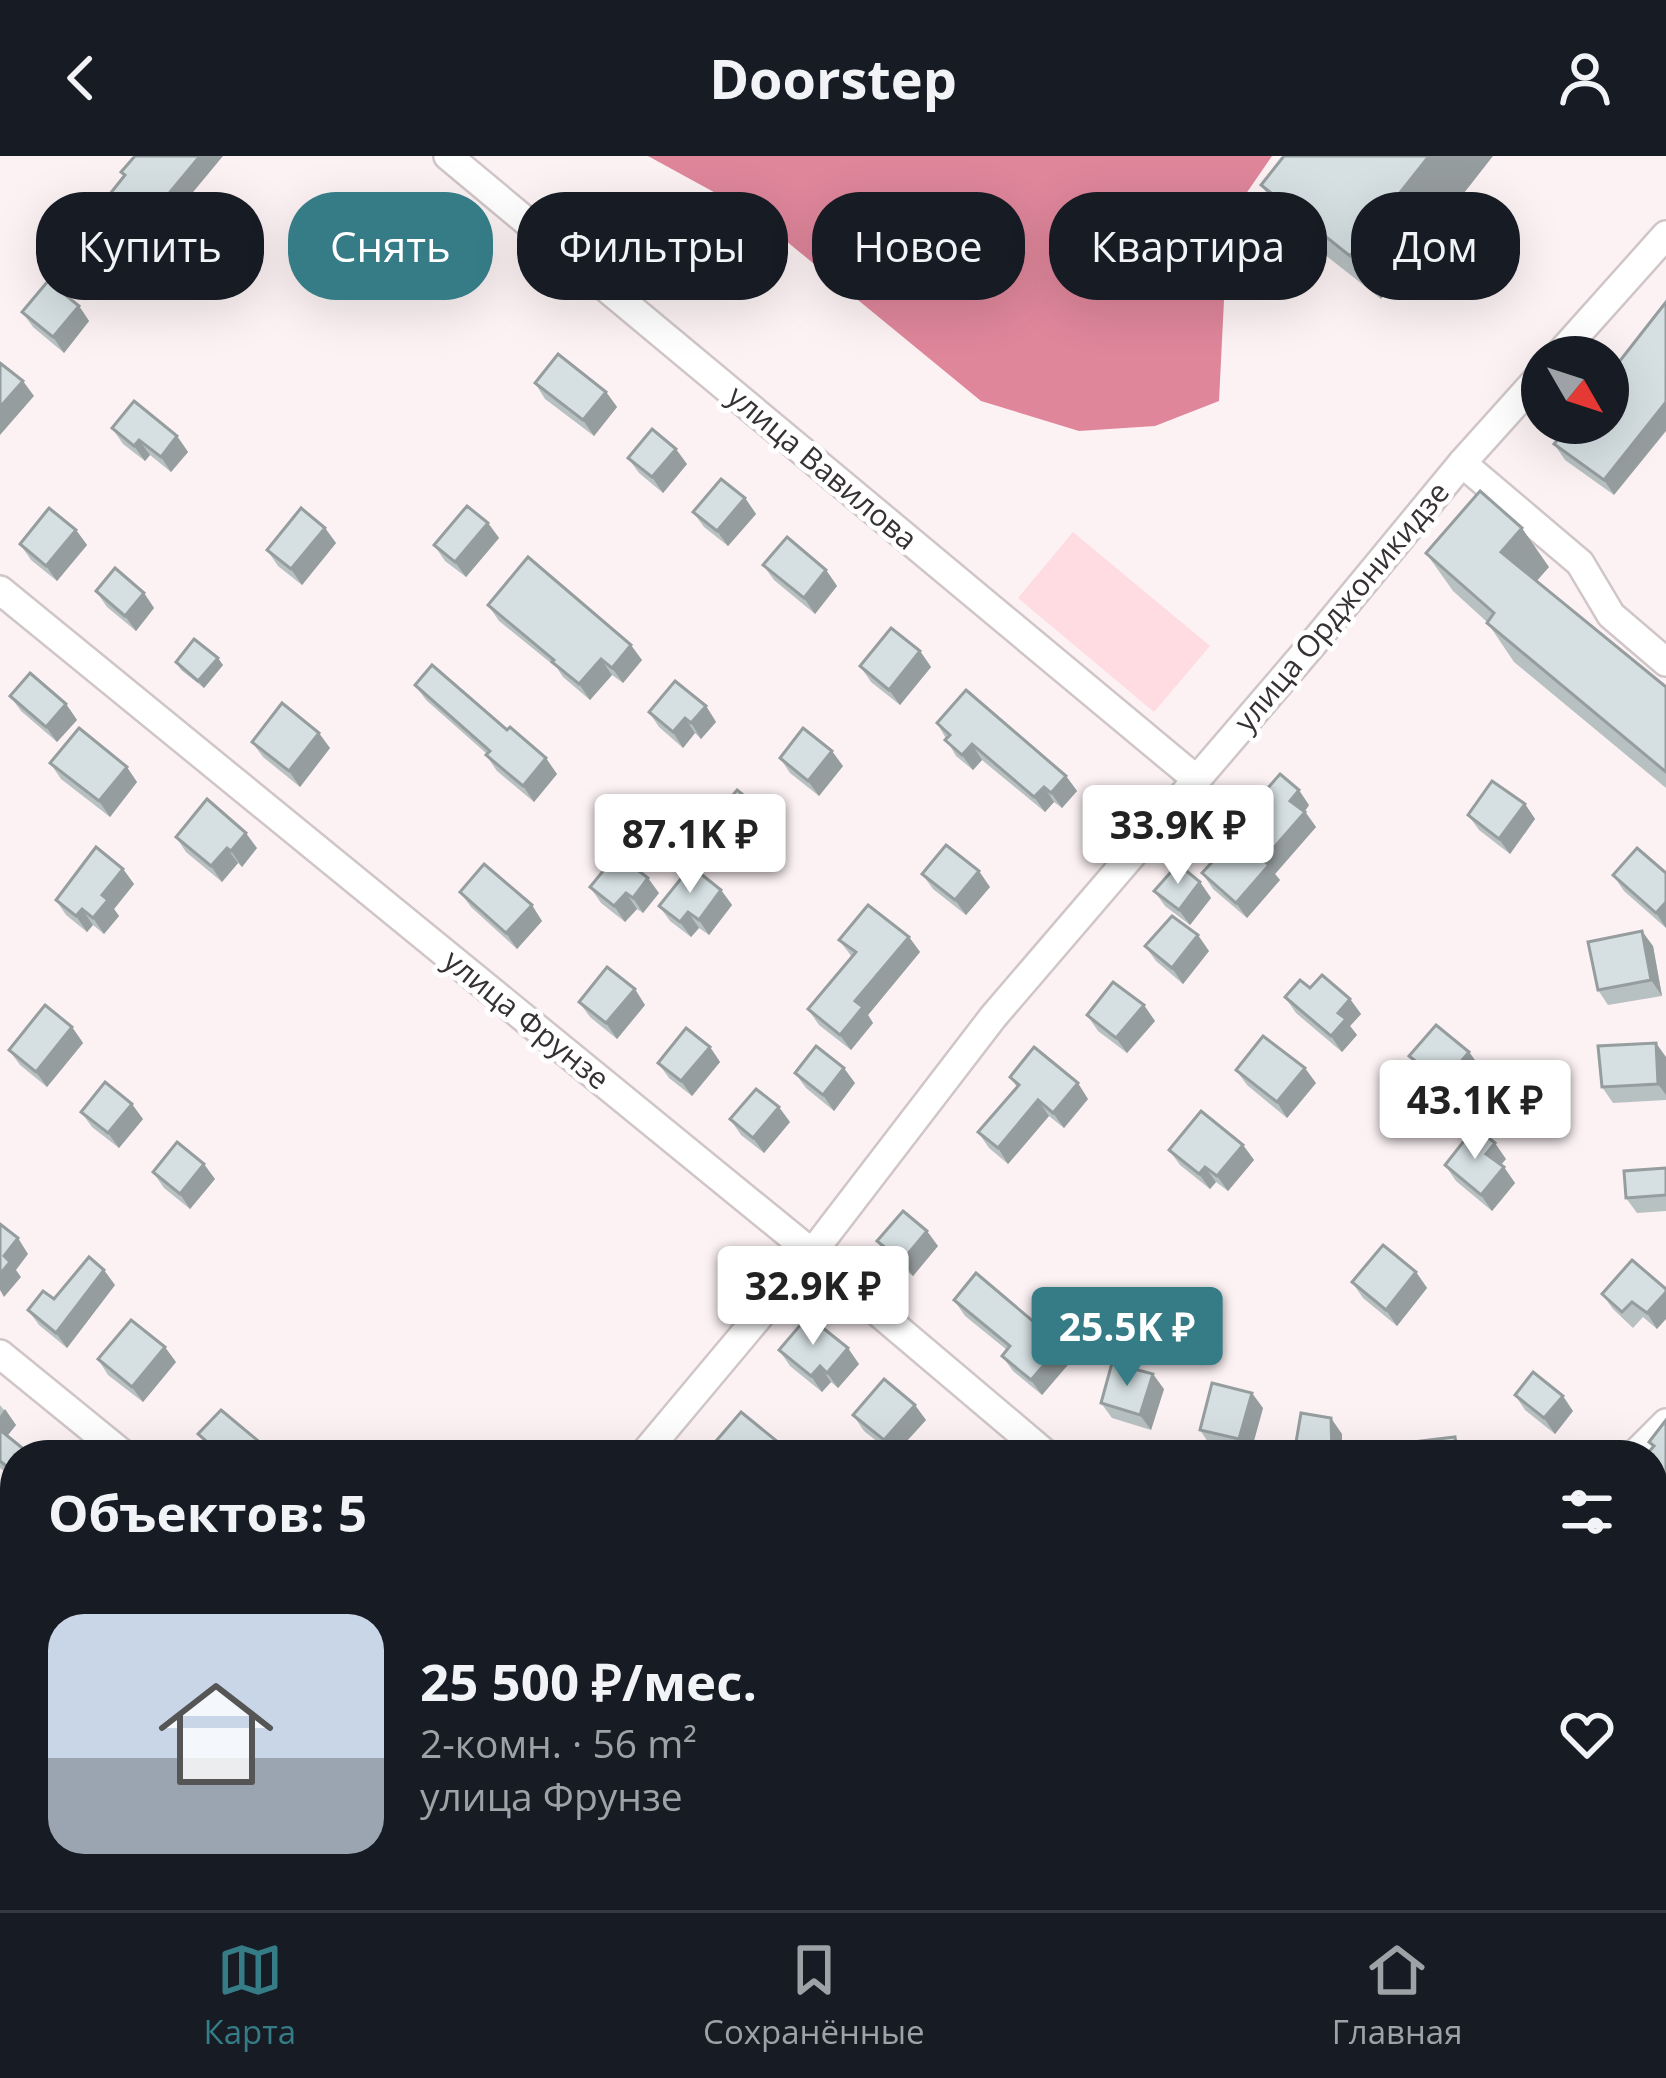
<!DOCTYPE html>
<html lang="ru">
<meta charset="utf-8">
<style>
body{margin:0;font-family:"Open Sans",sans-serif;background:#242831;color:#f1f3f6;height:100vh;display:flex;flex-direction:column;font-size:45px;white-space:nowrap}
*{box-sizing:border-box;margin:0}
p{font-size:39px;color:#9ea1a6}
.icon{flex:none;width:66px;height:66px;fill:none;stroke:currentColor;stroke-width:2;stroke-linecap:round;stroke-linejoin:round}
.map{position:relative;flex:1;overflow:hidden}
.side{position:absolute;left:0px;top:1284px;width:1668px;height:471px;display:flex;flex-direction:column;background:#171b24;border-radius:48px 48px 0 0;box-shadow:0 12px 48px #0002}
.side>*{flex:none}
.banner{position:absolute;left:36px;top:36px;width:1596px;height:108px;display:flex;gap:24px}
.needle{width:78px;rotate:129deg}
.buttons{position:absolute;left:1521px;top:180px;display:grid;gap:24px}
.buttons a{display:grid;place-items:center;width:108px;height:108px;border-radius:50%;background:#171b24;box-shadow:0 12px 48px #0002;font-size:60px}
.price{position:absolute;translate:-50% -102px;padding:0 27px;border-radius:12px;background:#fff;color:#222;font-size:39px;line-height:78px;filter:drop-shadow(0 3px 6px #0008)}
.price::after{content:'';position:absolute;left:50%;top:72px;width:36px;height:27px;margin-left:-18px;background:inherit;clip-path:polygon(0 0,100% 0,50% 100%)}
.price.on{background:#357c87;color:#fff}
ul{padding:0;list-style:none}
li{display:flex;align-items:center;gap:36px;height:300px;padding:0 48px}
li span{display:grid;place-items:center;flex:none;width:336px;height:240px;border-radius:36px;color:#555}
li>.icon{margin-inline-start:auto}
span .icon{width:144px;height:144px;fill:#fffc;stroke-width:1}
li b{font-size:51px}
h2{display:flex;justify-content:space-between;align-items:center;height:144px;padding:0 48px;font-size:51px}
.chip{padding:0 42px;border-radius:48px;background:#171b24;box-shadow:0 12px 48px #0002;font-size:42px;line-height:108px}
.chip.on{background:#357c87;color:#fff}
header{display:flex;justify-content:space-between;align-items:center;height:156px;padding:0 48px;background:#171b24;font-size:54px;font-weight:700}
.tabs{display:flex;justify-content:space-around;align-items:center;height:168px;border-top:3px solid #363941;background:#171b24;font-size:33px;color:#9ea1a6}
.tabs a{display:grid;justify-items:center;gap:6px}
.tabs .on{color:#357c87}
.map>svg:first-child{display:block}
.green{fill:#ffdbe2}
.water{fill:#df869b}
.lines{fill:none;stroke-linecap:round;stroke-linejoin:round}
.street-casing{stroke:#d0c6c8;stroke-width:32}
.street{stroke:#fff;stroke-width:27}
.wall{fill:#b8c1c2}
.shaded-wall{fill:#969d9e}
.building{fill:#d6e0e2;stroke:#969d9e;stroke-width:3}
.labels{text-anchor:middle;stroke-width:10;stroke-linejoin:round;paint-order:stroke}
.street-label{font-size:30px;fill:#363233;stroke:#fff}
</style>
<header><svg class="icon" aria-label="back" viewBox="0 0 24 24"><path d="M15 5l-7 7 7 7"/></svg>Doorstep<svg class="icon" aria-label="person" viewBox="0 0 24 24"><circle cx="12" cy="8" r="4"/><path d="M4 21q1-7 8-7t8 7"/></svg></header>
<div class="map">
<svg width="1666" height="1754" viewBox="0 0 1666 1754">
<rect width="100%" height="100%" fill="#fcf2f4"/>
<g class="green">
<polygon points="1073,376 1210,490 1154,556 1018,442"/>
<polygon points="0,1457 15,1470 15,1740 138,1740 126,1754 0,1754"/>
<polygon points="1666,1634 1666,1754 1575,1754 1578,1740 1653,1740 1653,1649"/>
</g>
<polygon class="water" points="648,0 1272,0 1228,64 1219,245 1155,270 1079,275 981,245 752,57"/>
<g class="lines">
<g class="street-casing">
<g id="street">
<polyline points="448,0 1196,623"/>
<polyline points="1557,201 1666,79"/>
<polyline points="1462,307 1580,407 1611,459 1666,506"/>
<polyline points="0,434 812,1097 846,1129 1047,1299"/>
<polyline points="0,1198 124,1299"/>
<polyline points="643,1299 812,1097 993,861 1311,490 1462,307 1542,218"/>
<polyline points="1634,1299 1666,1267"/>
<polyline points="669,1740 686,1754"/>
<polyline points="982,1740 984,1754"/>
<polyline points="267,1754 279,1740"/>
</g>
</g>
<use href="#street" class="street"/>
</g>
<g class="wall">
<polygon points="135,0 150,88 160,103 141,127 94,88 83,72 124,20 121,16"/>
<polygon points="1284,0 1381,143 1291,72 1261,29"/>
<polygon points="79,150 89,165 64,197 33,171 22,156"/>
<polygon points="535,227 606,236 617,251 594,280 545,243"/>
<polygon points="1571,267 1614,339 1565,304 1554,288"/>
<polygon points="112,272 177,280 188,296 171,316 150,299 145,305 123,288"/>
<polygon points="628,302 687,308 663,337 639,317"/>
<polygon points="745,342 756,358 728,390 704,371 693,356"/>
<polygon points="488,367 499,382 466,421 445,405 434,389"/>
<polygon points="325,372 336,387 302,429 278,410 267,394"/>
<polygon points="76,374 87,389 57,425 31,404 20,388"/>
<polygon points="1426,397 1549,411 1536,425 1666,531 1666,632 1514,506 1487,466 1453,435"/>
<polygon points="763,409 826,414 837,430 815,458 774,424"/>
<polygon points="96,435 144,437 154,452 136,475 107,451"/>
<polygon points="488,449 642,504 623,527 612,519 590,544 563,521 557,512 499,465"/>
<polygon points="920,495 931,511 900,549 871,526 860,510"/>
<polygon points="176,506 223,509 204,532 181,514"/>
<polygon points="415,529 507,574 557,618 534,646 497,615 486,599 487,598 426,544"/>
<polygon points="10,540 66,548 77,564 57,586 21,555"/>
<polygon points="706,550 716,566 701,583 695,577 683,592 659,571 649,556"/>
<polygon points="937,567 1066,620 1077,635 1062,652 1054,646 1045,656 982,604 973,614 956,600"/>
<polygon points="252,586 330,592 300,631 263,601"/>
<polygon points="780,602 843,610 819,640 790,617"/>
<polygon points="50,607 137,626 110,661 61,623"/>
<polygon points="1525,648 1535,663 1510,698 1479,674 1468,659"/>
<polygon points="1309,649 1305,655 1316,671 1275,718 1280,724 1247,762 1213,733 1202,717 1253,663 1248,655"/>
<polygon points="713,663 779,675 754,703 724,678"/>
<polygon points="176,681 257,692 242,711 238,707 222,726 186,696"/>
<polygon points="123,713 134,728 114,753 119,760 104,778 93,769 87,776 66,759 56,744"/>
<polygon points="1666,717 1666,772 1624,735 1613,719"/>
<polygon points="922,718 990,731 966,759 933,733"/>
<polygon points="1200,726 1211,742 1190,769 1165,750 1154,735"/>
<polygon points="590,731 659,737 643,757 637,753 625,766 601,747"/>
<polygon points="721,734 732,749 709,779 699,772 691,781 670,765 659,750"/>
<polygon points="460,736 542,765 517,793 471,751"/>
<polygon points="909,781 920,796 868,859 873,867 851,894 819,869 808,853 852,801 839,784"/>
<polygon points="1145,790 1209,795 1183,828 1156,805"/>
<polygon points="1653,790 1662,840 1608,849 1598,834"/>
<polygon points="1310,832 1350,843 1361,858 1350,870 1357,879 1342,896 1296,857 1285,841"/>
<polygon points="579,846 645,849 617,883 590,861"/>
<polygon points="1087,859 1155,865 1127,897 1098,875"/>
<polygon points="72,871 83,887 47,931 20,909 9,894"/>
<polygon points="710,891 720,906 692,940 669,922 658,907"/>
<polygon points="1469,896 1480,911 1454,942 1420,915 1409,900"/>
<polygon points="1666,901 1666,944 1613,947 1602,931"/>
<polygon points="1236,914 1316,927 1287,962 1247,929"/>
<polygon points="795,917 855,927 834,955 806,932"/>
<polygon points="1010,921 1088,943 1064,972 1049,960 1008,1008 989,992 978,976 1017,931"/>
<polygon points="81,956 143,963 119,992 92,971"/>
<polygon points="730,963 790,966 764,997 741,979"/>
<polygon points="1243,989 1254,1004 1228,1035 1216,1026 1210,1033 1180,1009 1169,994"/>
<polygon points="1506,1003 1501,1009 1515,1027 1492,1055 1456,1025 1445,1009"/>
<polygon points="1666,1012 1666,1055 1637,1057 1626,1042"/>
<polygon points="153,1016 215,1023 190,1053 164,1032"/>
<polygon points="877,1085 938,1090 913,1120 888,1101"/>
<polygon points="1416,1116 1427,1132 1397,1170 1363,1142 1352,1126"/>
<polygon points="115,1129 67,1192 39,1169 28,1154 54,1143"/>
<polygon points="1666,1133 1657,1173 1643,1161 1633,1172 1613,1153 1602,1138"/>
<polygon points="954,1144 1072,1204 1042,1239 1013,1215 1002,1200 1007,1194 965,1160"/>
<polygon points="779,1194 859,1208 838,1232 831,1226 822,1236 790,1210"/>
<polygon points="98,1203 176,1206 143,1246 108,1219"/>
<polygon points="1164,1233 1151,1274 1112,1262 1101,1247"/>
<polygon points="1515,1239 1573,1255 1555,1278 1525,1254"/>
<polygon points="0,1249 16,1269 7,1280 15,1299 15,1341 7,1329 13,1322 0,1312"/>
<polygon points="1263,1252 1250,1299 1210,1289 1200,1274"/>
<polygon points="853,1259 926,1264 894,1299 864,1275"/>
<polygon points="198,1278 275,1299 215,1299"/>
<polygon points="319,1740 379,1740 390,1754 330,1754"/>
</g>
<g class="shaded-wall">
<polygon points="200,0 223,0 150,88 160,103 141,127 131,111 136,77"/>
<polygon points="1429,0 1493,0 1381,143 1350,100"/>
<polygon points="79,150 89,165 64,197 53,181"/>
<polygon points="23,225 34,240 0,279 0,251"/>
<polygon points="606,236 617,251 594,280 583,264"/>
<polygon points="1666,246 1666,275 1614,339 1604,324"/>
<polygon points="177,280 188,296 171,316 161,301"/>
<polygon points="139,284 150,299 145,305 134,290"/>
<polygon points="676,293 687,308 663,337 652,321"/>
<polygon points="745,342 756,358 728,390 717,375"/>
<polygon points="488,367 499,382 466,421 455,406"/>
<polygon points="325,372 336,387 302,429 291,413"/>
<polygon points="1522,372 1549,411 1528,435 1501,396"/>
<polygon points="76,374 87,389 57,425 46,410"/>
<polygon points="826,414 837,430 815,458 804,442"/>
<polygon points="144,437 154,452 136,475 125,460"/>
<polygon points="631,489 642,504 623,527 612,512"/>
<polygon points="920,495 931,511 900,549 889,534"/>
<polygon points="218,502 223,509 204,532 198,525"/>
<polygon points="601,503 612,519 590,544 579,528"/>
<polygon points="66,548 77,564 57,586 46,571"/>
<polygon points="706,550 716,566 701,583 691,567"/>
<polygon points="685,562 695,577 683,592 673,576"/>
<polygon points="319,577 330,592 300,631 289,615"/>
<polygon points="972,588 982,604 973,614 962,599"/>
<polygon points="832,595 843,610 819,640 808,625"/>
<polygon points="546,602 557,618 534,646 523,630"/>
<polygon points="127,611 137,626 110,661 99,645"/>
<polygon points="1066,620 1077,635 1062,652 1051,637"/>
<polygon points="1044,631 1054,646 1045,656 1034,641"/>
<polygon points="1299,634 1309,649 1303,658 1305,656 1316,671 1275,718 1280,724 1247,762 1236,747 1263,704 1290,645"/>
<polygon points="1525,648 1535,663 1510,698 1499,683"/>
<polygon points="768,659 779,675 754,703 743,687"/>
<polygon points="246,677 257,692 242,711 231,695"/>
<polygon points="227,692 238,707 222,726 211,710"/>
<polygon points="123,713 134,728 114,753 119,760 104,778 93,762 102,739"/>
<polygon points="979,715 990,731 966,759 955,744"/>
<polygon points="648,722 659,737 643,757 633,742"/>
<polygon points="1200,726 1211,742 1190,769 1179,754"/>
<polygon points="721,734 732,749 709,779 699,764"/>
<polygon points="626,737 637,753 625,766 614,750"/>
<polygon points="1666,746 1666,772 1656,757"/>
<polygon points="532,749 542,765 517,793 506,777"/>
<polygon points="82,753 93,769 87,776 76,760"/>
<polygon points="688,756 699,772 691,781 680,766"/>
<polygon points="1642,775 1653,790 1662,840 1651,824"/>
<polygon points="1198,779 1209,795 1183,828 1172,812"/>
<polygon points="909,781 920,796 868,859 873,867 851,894 840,879 855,845"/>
<polygon points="635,833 645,849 617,883 606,867"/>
<polygon points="1350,843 1361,858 1350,870 1357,879 1342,896 1331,880 1338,857"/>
<polygon points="1144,849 1155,865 1127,897 1116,882"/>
<polygon points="72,871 83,887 47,931 36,916"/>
<polygon points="1656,887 1666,901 1666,939 1658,928"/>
<polygon points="710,891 720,906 692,940 681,925"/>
<polygon points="1469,896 1480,911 1454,942 1443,927"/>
<polygon points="844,912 855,927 834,955 823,939"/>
<polygon points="1305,912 1316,927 1287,962 1277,946"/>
<polygon points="1078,927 1088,943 1064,972 1053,957"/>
<polygon points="1038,944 1049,960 1008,1008 998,992"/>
<polygon points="132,948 143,963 119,992 108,977"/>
<polygon points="779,951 790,966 764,997 753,982"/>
<polygon points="1495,987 1506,1003 1497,1013 1486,998"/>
<polygon points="1243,989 1254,1004 1228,1035 1217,1020"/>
<polygon points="204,1008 215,1023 190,1053 180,1038"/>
<polygon points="1205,1011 1216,1026 1210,1033 1199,1018"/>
<polygon points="1504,1011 1515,1027 1492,1055 1481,1039"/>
<polygon points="927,1075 938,1090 913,1120 902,1105"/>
<polygon points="18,1082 28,1098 16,1114 21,1121 4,1141 0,1134 0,1118 4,1100"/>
<polygon points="104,1114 115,1129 67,1192 56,1177"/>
<polygon points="1416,1116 1427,1132 1397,1170 1386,1154"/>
<polygon points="1666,1136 1666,1163 1657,1173 1647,1157"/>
<polygon points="1061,1189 1072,1204 1042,1239 1031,1224"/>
<polygon points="165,1191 176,1206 143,1246 132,1231"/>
<polygon points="848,1192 859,1208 838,1232 827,1217"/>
<polygon points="820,1210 831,1226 822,1236 811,1220"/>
<polygon points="1153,1218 1164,1233 1151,1274 1140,1259"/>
<polygon points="1252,1237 1263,1252 1250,1299 1239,1283"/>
<polygon points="1563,1240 1573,1255 1555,1278 1544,1262"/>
<polygon points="915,1249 926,1264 894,1299 884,1284"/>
<polygon points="5,1253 16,1269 4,1284 0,1278 0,1260"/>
<polygon points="1331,1262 1342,1278 1342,1299 1332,1299"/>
<polygon points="1455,1281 1466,1296 1466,1299 1457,1299"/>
<polygon points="1666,1325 1666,1363 1653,1378 1662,1390 1653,1400 1653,1350 1658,1334"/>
<polygon points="142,1740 159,1740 162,1744 154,1754 131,1754"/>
<polygon points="1068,1740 1078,1754 1068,1754"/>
<polygon points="384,1744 390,1754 376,1754"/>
</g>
<g class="building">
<polygon points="135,0 200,0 136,77 149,87 131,111 83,72 125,19 121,16"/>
<polygon points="1284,0 1429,0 1350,100 1261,29"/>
<polygon points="48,125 79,150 53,181 22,156"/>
<polygon points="1666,146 1666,246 1604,324 1554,288 1571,267 1608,267 1608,220"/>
<polygon points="558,198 606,236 583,264 535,227"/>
<polygon points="0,207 23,225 0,251"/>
<polygon points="134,245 177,280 161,301 139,284 134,290 112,272"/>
<polygon points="652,273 676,293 652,321 628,302"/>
<polygon points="721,323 745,342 717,375 693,356"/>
<polygon points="1480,335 1522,372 1501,396 1666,531 1666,616 1487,467 1494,457 1426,397"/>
<polygon points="467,350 488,367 455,406 434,389"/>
<polygon points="49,352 76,374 46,410 20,388"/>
<polygon points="301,352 325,372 291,413 267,394"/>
<polygon points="787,381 826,414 804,442 763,409"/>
<polygon points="528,401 631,489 612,512 601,503 579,528 552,506 554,504 488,449"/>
<polygon points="115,412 144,437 125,460 96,435"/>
<polygon points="891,472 920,495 889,534 860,510"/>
<polygon points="194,483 218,502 198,525 176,506"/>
<polygon points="432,509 507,574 510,571 546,602 523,630 486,599 490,595 415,529"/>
<polygon points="30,517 66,548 46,571 10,540"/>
<polygon points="675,525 706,550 691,567 685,562 673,576 649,556"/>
<polygon points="966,534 1066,620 1051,637 1044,631 1034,641 972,588 962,599 945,584 950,579 937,567"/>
<polygon points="282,547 319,577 289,615 252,586"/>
<polygon points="79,572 127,611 99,645 50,607"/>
<polygon points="803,572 832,595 808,625 780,602"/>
<polygon points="1280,618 1299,634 1290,645 1305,656 1263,704 1269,709 1236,747 1202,717 1254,661 1248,655"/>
<polygon points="1492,625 1525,648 1499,683 1468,659"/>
<polygon points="737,634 768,659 743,687 713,663"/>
<polygon points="207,643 246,677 231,695 227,692 211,710 176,681"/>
<polygon points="946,689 979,715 955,744 922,718"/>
<polygon points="96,691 123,713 102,739 108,744 93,762 82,753 76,760 56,744"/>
<polygon points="1637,692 1666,717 1666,746 1656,757 1613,719"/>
<polygon points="617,698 648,722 633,742 626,737 614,750 590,731"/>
<polygon points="484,708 532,749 506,777 460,736"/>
<polygon points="1178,708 1200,726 1179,754 1154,735"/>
<polygon points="691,710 721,734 699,764 688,756 680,766 659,750"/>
<polygon points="868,749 909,781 855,845 863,851 840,879 808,853 856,796 839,784"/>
<polygon points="1172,760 1198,779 1172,812 1145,790"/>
<polygon points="1642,775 1651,824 1598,834 1588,786"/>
<polygon points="607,811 635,833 606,867 579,846"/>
<polygon points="1322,819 1350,843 1338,857 1346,863 1331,880 1285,841 1300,824 1310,832"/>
<polygon points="1113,826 1144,849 1116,882 1087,859"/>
<polygon points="45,849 72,871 36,916 9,894"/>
<polygon points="1436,869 1469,896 1443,927 1409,900"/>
<polygon points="686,872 710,891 681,925 658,907"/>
<polygon points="1263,880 1305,912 1277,946 1236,914"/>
<polygon points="1656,887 1658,928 1602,931 1598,890"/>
<polygon points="816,890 844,912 823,939 795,917"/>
<polygon points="1034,891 1078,927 1053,957 1038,944 998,992 978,976 1019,929 1010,921"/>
<polygon points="105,926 132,948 108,977 81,956"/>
<polygon points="756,933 779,951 753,982 730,963"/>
<polygon points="1201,955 1243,989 1217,1020 1205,1011 1199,1018 1169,994"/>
<polygon points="1475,971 1495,987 1486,998 1504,1011 1481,1039 1445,1009"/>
<polygon points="177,986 204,1008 180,1038 153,1016"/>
<polygon points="1666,1012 1666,1039 1626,1042 1624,1015"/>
<polygon points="903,1055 927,1075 902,1105 877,1085"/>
<polygon points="0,1068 18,1082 4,1100 10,1106 0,1118"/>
<polygon points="1383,1089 1416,1116 1386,1154 1352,1126"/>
<polygon points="89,1101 104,1114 56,1177 28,1154 43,1135 54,1143"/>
<polygon points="1632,1104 1666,1133 1666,1136 1647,1157 1632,1146 1622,1156 1602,1138"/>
<polygon points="976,1117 1061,1189 1031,1224 1002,1200 1010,1190 954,1144"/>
<polygon points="808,1160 848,1192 827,1217 820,1210 811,1220 779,1194"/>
<polygon points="131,1164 165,1191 132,1231 98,1203"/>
<polygon points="1112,1207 1153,1218 1140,1259 1101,1247"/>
<polygon points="1533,1216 1563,1240 1544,1262 1515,1239"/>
<polygon points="884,1223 915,1249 884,1284 853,1259"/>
<polygon points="1212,1227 1252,1237 1239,1283 1200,1274"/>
<polygon points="221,1254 275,1299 222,1299 198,1278"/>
<polygon points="741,1256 784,1291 777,1299 704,1299"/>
<polygon points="1301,1257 1331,1262 1332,1299 1294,1298"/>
<polygon points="1666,1264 1666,1325 1658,1334 1663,1338 1653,1350 1653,1299 1646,1299 1654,1290 1649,1286"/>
<polygon points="0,1274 31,1299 15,1299 15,1317 0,1305"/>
<polygon points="1455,1281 1457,1299 1421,1299 1420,1285"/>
<polygon points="41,1289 53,1299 33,1299"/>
<polygon points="15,1320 15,1336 7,1329"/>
<polygon points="95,1740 142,1740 131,1754 108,1754 93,1742"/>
<polygon points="321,1740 379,1740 384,1744 376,1754 338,1754"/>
<polygon points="782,1740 796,1740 813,1754 770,1754"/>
<polygon points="1068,1740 1068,1754 1011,1754 1010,1745"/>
</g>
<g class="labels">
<g class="street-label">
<text transform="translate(822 312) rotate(40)" y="10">улица Вавилова</text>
<text transform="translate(1342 451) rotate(-50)" y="10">улица Орджоникидзе</text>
<text transform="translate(526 864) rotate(39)" y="10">улица Фрунзе</text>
</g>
</g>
</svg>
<div class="buttons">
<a><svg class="needle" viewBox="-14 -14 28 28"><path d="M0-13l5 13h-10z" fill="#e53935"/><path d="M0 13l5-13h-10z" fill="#9ea1a6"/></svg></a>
</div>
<b class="price" style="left:1178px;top:731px">33.9K ₽</b>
<b class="price" style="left:690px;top:740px">87.1K ₽</b>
<b class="price" style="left:1475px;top:1006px">43.1K ₽</b>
<b class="price" style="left:813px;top:1192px">32.9K ₽</b>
<b class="price on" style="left:1127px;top:1233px">25.5K ₽</b>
<div class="banner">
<a class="chip">Купить</a>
<a class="chip on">Снять</a>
<a class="chip">Фильтры</a>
<a class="chip">Новое</a>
<a class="chip">Квартира</a>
<a class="chip">Дом</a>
</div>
<section class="side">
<h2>Объектов: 5<svg class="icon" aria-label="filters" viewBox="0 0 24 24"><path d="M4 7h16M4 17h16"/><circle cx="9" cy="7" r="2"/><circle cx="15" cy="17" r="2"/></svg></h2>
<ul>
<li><span style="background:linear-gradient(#c9d6e8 60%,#9aa5b1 0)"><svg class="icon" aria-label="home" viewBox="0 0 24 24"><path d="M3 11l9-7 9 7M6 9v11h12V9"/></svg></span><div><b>25 500 ₽/мес.</b><p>2-комн. · 56 m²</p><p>улица Фрунзе</p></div><svg class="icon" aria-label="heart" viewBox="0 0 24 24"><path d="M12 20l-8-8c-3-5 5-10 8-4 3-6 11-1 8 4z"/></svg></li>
</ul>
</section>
</div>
<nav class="tabs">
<a class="on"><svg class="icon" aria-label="map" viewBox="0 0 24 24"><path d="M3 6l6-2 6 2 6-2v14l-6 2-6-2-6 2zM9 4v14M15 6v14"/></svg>Карта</a>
<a><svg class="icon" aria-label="saved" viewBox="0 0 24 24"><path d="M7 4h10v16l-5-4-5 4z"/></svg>Сохранённые</a>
<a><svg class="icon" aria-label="home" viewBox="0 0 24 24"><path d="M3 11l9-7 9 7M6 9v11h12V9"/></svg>Главная</a>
</nav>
